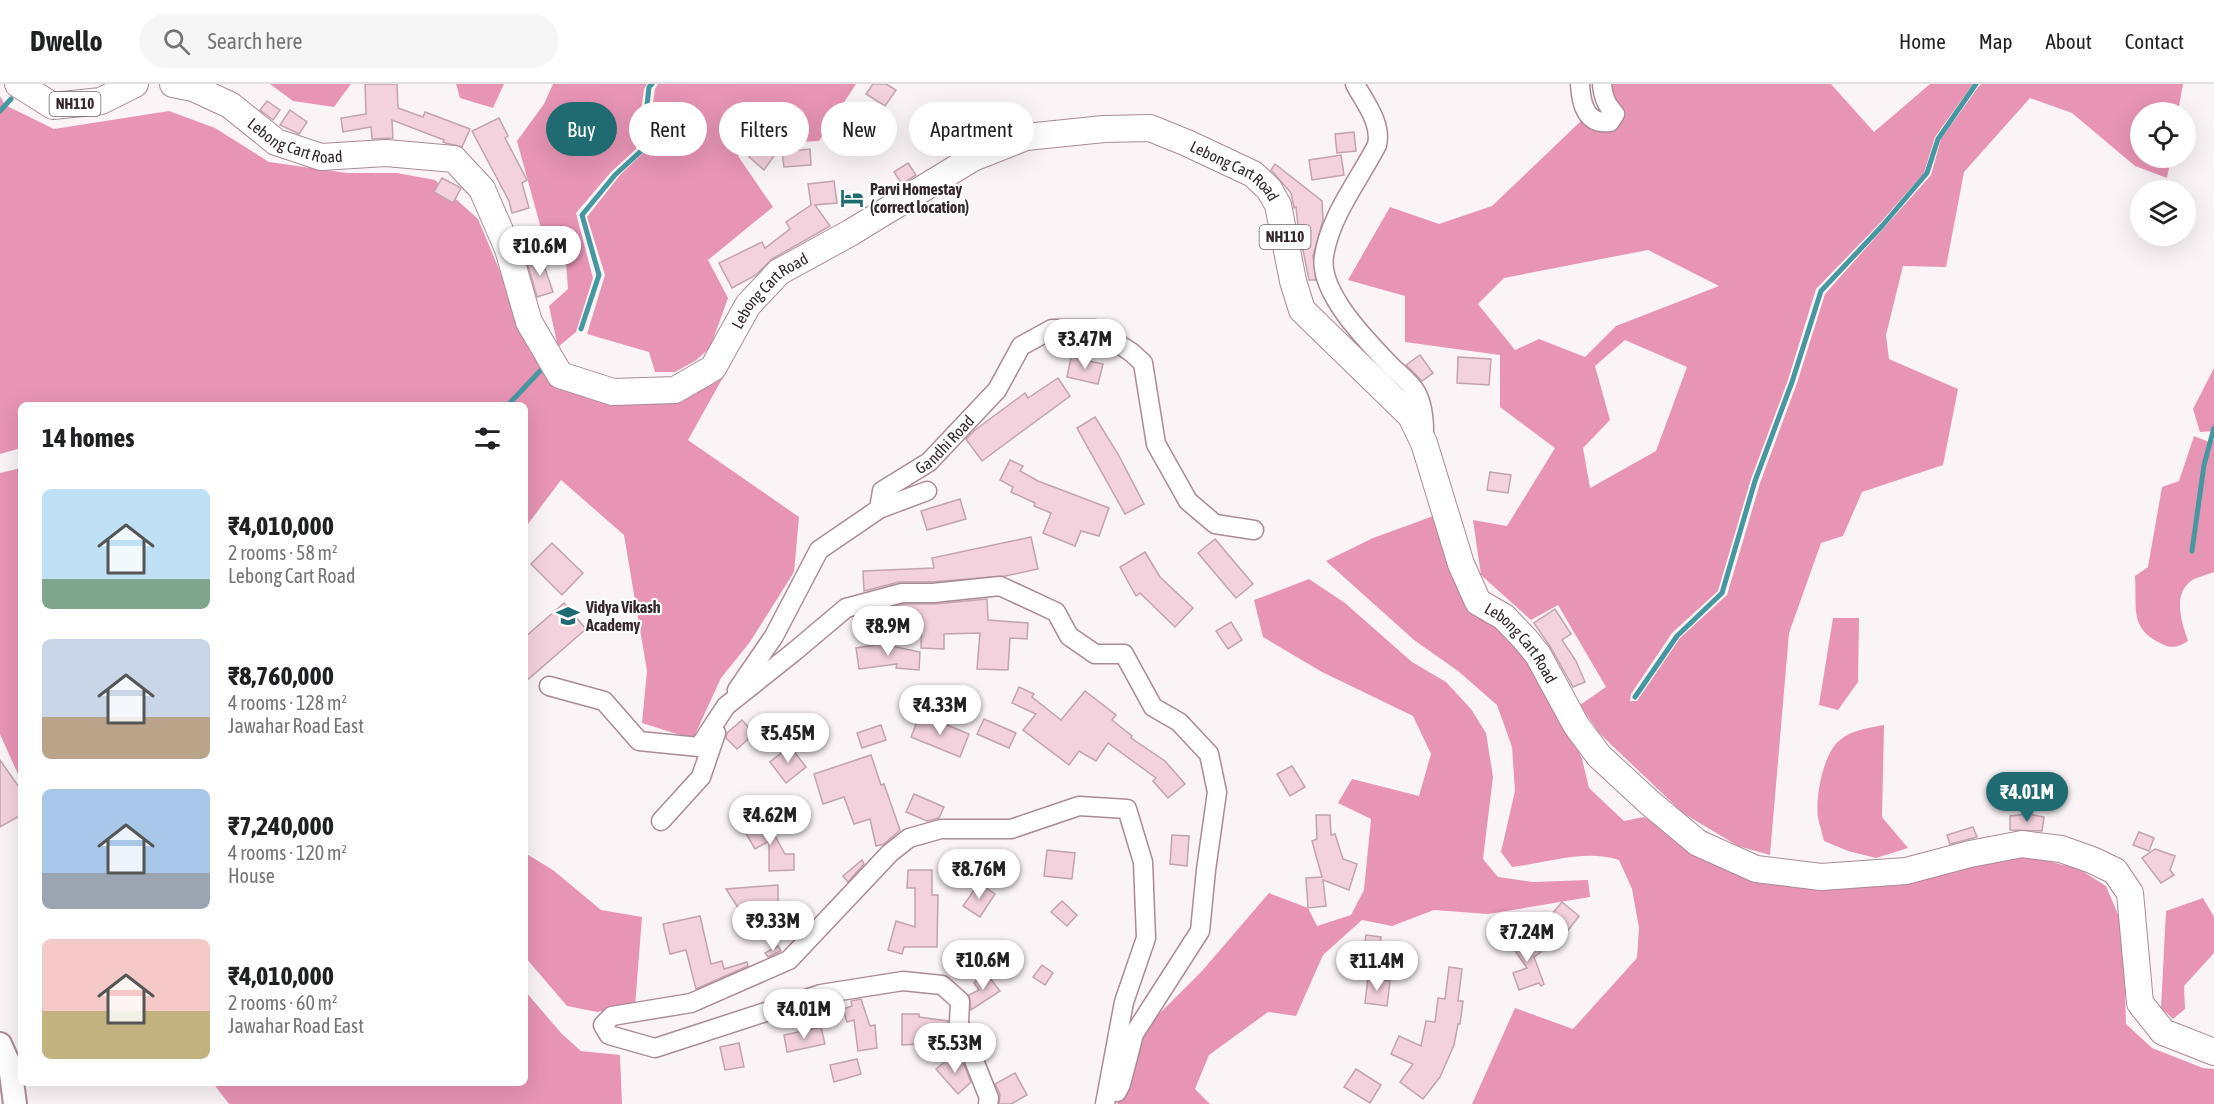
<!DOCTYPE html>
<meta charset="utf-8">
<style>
body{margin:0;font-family:"Asap Condensed",sans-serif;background:#f6f6f6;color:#202124;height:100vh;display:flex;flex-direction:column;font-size:22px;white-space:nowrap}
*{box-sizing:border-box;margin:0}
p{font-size:20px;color:#757577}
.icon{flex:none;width:33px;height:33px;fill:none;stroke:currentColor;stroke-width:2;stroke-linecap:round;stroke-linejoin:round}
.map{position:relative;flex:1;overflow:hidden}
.panel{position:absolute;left:18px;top:318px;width:510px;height:684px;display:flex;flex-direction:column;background:#fff;border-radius:9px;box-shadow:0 6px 24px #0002}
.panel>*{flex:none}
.banner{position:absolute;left:546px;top:18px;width:570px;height:54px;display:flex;gap:12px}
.fabs{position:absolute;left:2130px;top:18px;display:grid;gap:12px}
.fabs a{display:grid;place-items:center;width:66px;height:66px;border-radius:50%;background:#fff;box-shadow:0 6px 24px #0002;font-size:30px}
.price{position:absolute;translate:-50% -51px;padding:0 14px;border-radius:21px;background:#fff;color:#222;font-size:20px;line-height:39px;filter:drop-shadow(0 2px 3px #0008)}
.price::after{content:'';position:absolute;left:50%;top:36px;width:18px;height:14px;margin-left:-9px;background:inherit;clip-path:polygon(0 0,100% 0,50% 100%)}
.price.current{background:#206b72;color:#fff}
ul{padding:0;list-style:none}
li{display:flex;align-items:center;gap:18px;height:150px;padding:0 24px}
li span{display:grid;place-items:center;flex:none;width:168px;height:120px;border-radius:9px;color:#555}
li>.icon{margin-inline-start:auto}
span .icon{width:72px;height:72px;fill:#fffc;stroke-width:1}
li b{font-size:26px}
h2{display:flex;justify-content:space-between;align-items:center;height:72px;padding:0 24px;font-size:26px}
.chip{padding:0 21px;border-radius:27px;background:#fff;box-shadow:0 6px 24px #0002;font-size:21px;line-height:54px}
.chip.current{background:#206b72;color:#fff}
header{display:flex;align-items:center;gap:36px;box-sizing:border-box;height:84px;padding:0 30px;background:#fff;border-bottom:2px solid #e0e0e0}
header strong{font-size:28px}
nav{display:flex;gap:33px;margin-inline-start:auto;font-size:21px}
.search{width:420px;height:54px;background:#f6f6f6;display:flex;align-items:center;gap:15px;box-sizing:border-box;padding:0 21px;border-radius:33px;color:#757577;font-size:22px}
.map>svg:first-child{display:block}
.forest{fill:#e894b5;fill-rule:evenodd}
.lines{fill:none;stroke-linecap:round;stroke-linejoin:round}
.stream{stroke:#4597a0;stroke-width:5}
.building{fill:#f3d2dd;stroke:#c2a3ae;stroke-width:1.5}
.minor-casing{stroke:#aa8b96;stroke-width:21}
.major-casing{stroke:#aa8b96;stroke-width:26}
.highway-casing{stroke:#aa8b96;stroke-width:28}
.minor{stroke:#fff;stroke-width:18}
.major{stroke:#fff;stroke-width:22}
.highway{stroke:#fff;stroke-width:26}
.labels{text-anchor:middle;stroke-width:4.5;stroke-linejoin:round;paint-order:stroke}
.shield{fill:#fff;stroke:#71686b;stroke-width:1.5}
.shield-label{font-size:15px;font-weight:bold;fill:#34282c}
.street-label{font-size:16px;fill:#34282c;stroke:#fff}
.poi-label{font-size:16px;font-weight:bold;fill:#34282c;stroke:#fff;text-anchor:start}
</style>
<header>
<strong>Dwello</strong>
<div class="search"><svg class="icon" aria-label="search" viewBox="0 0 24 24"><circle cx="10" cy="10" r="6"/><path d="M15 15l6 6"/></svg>Search here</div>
<nav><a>Home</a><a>Map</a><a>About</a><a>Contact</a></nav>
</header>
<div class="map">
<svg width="2214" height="1020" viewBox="0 0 2214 1020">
<rect width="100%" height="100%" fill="#fbf4f6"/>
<g class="forest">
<polygon points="270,0 351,0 334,23 293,17"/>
<polygon points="456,0 504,0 493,24 460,14"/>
<polygon points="553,0 647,0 644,5 636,65 611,88 576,129 593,194 576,248 558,263 549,222 568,205 564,152 545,159 517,57 544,20"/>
<polygon points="658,0 856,0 819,57 763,60 750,56 738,72 773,123 708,176 728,214 710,264 695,277 675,288 655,288 649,268 587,250 605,191 587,133 620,91 646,66 655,5"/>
<path d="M 1604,0 L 1831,0 L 1874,48 L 1930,0 L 1973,0 L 1935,53 L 1924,89 L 1880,139 L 1816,205 L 1788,296 L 1751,395 L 1718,507 L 1672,549 L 1631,610 L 1630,617 L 1637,617 L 1680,554 L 1727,511 L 1760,399 L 1797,299 L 1825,210 L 1931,91 L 1941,55 L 1979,2 L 1981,0 L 2183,0 L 2178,28 L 2140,28 L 2140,74 L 2171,74 L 2167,94 L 2135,82 L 2072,29 L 2030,14 L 1964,88 L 1946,183 L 1903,182 L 1886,251 L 1889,275 L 1958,305 L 1943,381 L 1862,408 L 1843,452 L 1821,459 L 1789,549 L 1770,771 L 1738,762 L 1683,729 L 1599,649 L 1580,621 L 1606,603 L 1558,521 L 1531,536 L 1481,491 L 1473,436 L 1507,442 L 1555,364 L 1500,323 L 1500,271 L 1405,258 L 1405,212 L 1348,196 L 1390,123 L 1439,140 L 1492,122 L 1583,35 L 1610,41 ZM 1648,166 L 1719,202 L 1616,242 L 1585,273 L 1539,255 L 1515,266 L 1478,220 L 1504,194 ZM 1625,256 L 1687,283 L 1656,367 L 1590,404 L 1583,364 L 1610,336 L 1595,282 Z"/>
<polygon points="0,12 5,21 54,45 169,27 215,44 269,78 347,89 397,89 435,96 478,135 527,252 555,297 688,313 731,279 688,356 799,433 794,488 750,558 721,594 693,655 642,639 647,587 624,451 561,396 525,444 525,321 21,321 21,364 0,370"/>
<polygon points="2214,284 2214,347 2200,348 2193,325"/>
<path d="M 2194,352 L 2209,358 L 2214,356 L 2214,488 C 2207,491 2197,493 2191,497 C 2172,511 2182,539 2188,557 C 2179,563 2172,565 2162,560 C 2129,545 2137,524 2135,492 L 2148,483 L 2162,403 L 2179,397 Z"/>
<polygon points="21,384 21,697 0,650 0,389"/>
<path d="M 1439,430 L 1504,540 L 1552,603 L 1582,675 L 1589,704 L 1624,737 L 1644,733 L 1695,766 L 1754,790 L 2016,772 L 2048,777 L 2079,785 L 2106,802 L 2123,842 L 2126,940 L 2152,964 L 2203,984 L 2214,985 L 2214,1020 L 1472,1020 L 1515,924 L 1573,945 L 1637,874 L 1639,844 L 1632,805 L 1619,776 C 1584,765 1548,779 1512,783 L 1501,768 L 1515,707 L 1512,663 L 1497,621 L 1458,587 L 1414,556 L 1326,477 L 1373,454 Z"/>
<polygon points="1309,495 1345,519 1412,578 1446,598 1471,625 1486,649 1493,693 1483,775 1498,793 1533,798 1588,796 1590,813 1488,830 1434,826 1392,842 1362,836 1323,871 1296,932 1268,928 1209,971 1195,1005 1210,1020 1117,1020 1127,1000 1139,950 1202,887 1269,809 1308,824 1317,842 1351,831 1364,806 1371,735 1338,719 1352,695 1419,712 1431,670 1413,632 1322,588 1263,553 1254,516"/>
<polygon points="1833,534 1859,534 1858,598 1838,626 1819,621"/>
<path d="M 1884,641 L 1882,733 L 1908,764 L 1876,774 L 1848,767 L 1824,757 C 1822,749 1820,742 1818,734 C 1815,714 1823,669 1840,656 C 1852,646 1868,644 1884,641 Z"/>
<polygon points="525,769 553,786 601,826 642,833 635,922 597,928 567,922 525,873"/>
<polygon points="2203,814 2214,833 2214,869 2184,902 2185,925 2173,935 2161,924 2166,827"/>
<polygon points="525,907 562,950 581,967 620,971 622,1020 229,1020 213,999 525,999"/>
</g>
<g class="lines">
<g class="stream">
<polyline points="0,27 11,15"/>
<polyline points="581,245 599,191 582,131 615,91 642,66 649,3 652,0"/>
<polyline points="508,321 540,287"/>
<polyline points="2192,467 2204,381 2214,344"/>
<polyline points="1635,613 1677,552 1722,509 1755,397 1792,298 1821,207 1882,142 1927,89 1938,55 1976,0"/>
</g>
</g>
<g class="building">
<polygon points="365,0 397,0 398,24 423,33 425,28 470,45 462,63 446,59 443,58 444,56 392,36 393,54 372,55 371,43 343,48 341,34 366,30"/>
<polygon points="873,0 886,0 896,6 885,22 866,10"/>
<polygon points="267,17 280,26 273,36 260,26"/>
<polygon points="290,26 307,38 299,50 280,41"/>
<polygon points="499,34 508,52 505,54 527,96 522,99 529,124 512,129 509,117 472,47"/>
<polygon points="1354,48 1356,67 1337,69 1335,50"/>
<polygon points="759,60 774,72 764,86 749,73"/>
<polygon points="810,65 811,81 784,83 782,68"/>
<polygon points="1341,71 1344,91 1312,96 1309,76"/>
<polygon points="908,79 916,91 902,100 894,88"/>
<polygon points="1275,80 1322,117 1323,136 1313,172 1316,196 1309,196 1298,142 1296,123 1294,124 1291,109 1271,86"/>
<polygon points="442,94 461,104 453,119 434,108"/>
<polygon points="834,97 837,119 815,121 830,142 772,175 756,191 732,204 719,179 762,158 765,164 790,145 786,138 811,121 808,100"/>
<polygon points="541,173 553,208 537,213 527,178"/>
<polygon points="1420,271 1433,289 1422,297 1406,281"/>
<polygon points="1071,273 1103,280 1098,300 1067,293"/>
<polygon points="1458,273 1491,275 1489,301 1457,299"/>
<polygon points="1058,294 1070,312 982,377 966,355 975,346 1025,309 1028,314"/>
<polygon points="1095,333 1118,370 1144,420 1125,430 1077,344"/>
<polygon points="1010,376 1023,382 1020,387 1038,397 1109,424 1099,452 1081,447 1075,462 1043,449 1051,429 1034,422 1035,419 1011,408 1013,403 1000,396"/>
<polygon points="1490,388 1511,391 1508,409 1487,406"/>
<polygon points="960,415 966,435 927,446 921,427"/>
<polygon points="1031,453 1038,485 1005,492 932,498 899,498 864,507 863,487 934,484 932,474"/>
<polygon points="1215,455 1253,500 1236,514 1198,469"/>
<polygon points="552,459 583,489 562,511 531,480"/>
<polygon points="1145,468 1160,493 1193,524 1175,543 1140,509 1136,512 1120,483"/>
<polygon points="987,515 988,536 1028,539 1027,555 1010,554 1008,586 977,585 980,549 944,550 944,565 921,564 922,534 891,529 892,523 903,520 934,520"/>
<polygon points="564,519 586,545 525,598 525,553"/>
<polygon points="1555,525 1571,550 1562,556 1576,577 1585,598 1573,603 1551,564 1534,539"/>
<polygon points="1231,538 1242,556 1228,565 1216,547"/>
<polygon points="882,560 920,568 919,586 896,584 897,580 859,585 856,564"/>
<polygon points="1019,603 1034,610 1032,613 1061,636 1085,607 1116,631 1112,636 1132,652 1131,654 1165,677 1185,700 1168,714 1153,697 1156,694 1108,659 1096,677 1079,667 1069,681 1023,646 1036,630 1012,619"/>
<polygon points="920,630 969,650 960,673 911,653"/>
<polygon points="984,635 1016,649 1009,664 977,650"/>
<polygon points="742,636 754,650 737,665 726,654 727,649"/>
<polygon points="881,641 886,656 862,664 857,649"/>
<polygon points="790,662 806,683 786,699 770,678"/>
<polygon points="871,671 881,701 884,700 900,746 884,760 876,762 870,735 854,740 844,713 823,720 814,690"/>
<polygon points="0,676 21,706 21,731 0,743"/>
<polygon points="1292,682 1305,703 1290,712 1277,690"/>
<polygon points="914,710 944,723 939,734 927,737 906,728"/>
<polygon points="2028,730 2044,733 2042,747 2010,746 2010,732"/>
<polygon points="1316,731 1330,731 1331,751 1335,750 1343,775 1357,780 1349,806 1323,796 1326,822 1308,824 1306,794 1322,793 1312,757 1317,755"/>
<polygon points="765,734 785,770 794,770 794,786 769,787 769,757 755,765 744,746"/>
<polygon points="1973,743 1977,753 1950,760 1947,751"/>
<polygon points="2139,748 2154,754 2149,767 2133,761"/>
<polygon points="1172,751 1189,752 1187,782 1170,780"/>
<polygon points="2155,765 2175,772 2170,786 2174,791 2161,799 2142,774"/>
<polygon points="1047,766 1075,769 1072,795 1044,792"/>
<polygon points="862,776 864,780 848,798 843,792"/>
<polygon points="908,786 932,786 932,811 938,811 937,863 904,863 902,870 888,866 896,837 915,843 915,804 907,804"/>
<polygon points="979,799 995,810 980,833 963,822"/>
<polygon points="778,801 778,824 757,825 757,829 742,830 726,805"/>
<polygon points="1062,817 1077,831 1067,842 1051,828"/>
<polygon points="1562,818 1579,832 1566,849 1548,835"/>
<polygon points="700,832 711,880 722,877 724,885 747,878 748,882 696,905 686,866 670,870 663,840"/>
<polygon points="1527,850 1541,868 1534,873 1544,900 1541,902 1539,899 1519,906 1513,889 1527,884 1511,861"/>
<polygon points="1366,851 1381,853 1379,872 1363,871"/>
<polygon points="778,862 781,867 768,873 765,869"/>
<polygon points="1042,881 1053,889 1045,901 1033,893"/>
<polygon points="1449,883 1462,885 1458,917 1463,917 1460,940 1458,940 1454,961 1440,993 1423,1015 1400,998 1413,980 1391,970 1399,952 1421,962 1426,937 1435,938 1438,914 1445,915"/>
<polygon points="986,889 1000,907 971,926 969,911 979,906 974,899"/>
<polygon points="1368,894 1390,897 1387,922 1365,919"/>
<polygon points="861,915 870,942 875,941 877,964 858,967 854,936 847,938 843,925 852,922 851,917"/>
<polygon points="902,930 919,930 919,933 948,937 946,958 920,955 920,960 902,961"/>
<polygon points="821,943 825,960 787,968 784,951"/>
<polygon points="739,959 744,983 725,986 720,963"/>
<polygon points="954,970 964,981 971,998 958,1010 936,985"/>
<polygon points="857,975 861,990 834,998 830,981"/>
<polygon points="1356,985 1381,1001 1370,1019 1344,1003"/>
<polygon points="1015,989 1027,1011 1011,1020 999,1020 1000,1010 995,1000"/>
</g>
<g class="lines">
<g class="minor-casing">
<g id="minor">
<path d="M 1355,0 C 1365,19 1382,39 1377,61 C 1359,96 1330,132 1324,172 C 1318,208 1367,257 1391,282 C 1399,290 1411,299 1416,308 C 1423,320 1424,335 1424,348"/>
<path d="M 1580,0 C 1581,20 1586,41 1610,38 L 1615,30 C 1606,20 1603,13 1602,0"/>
<polyline points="879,425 927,407"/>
<polyline points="549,602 604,617 639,657 699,663 726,622 795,567 846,524 902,509 933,509 1000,502 1056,528 1069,552 1095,570 1124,570 1153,623 1179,638 1209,670 1217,708 1206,786 1200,847 1134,950 1121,1000 1117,1008"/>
<path id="s1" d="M 737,606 L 774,552 L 819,466 L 879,425 L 882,407 L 929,378 L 997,306 L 1021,262 L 1052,245 L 1095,245 L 1131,268 L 1143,279 L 1156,360 L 1188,417 L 1215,440 L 1254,446"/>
<polyline points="661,737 701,693 716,649"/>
<polyline points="988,1020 989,1014 959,939 960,917 942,901 903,897 821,910 655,964 609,951 603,941 612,932 691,919 789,876 890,769 909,754 941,745 1011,745 1079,722 1127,725 1143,778 1146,854 1124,918 1105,1020"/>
</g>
</g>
<g class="major-casing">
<polyline id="major" points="0,960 10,982 15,1020"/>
</g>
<g class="highway-casing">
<g id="highway">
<polyline points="18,0 53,22 101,17 135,0"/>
<path id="s2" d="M 173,0 L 193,4 L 230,21 L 276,58 L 321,73 L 386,69 L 454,75 L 482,105 L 508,165 L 529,238 L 560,291 L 613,308 L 675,306 L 713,284 L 748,221 L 779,188 L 850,149 L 973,74 L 1026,53 L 1104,45 L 1150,44 L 1187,59 L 1253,90 L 1269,105 L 1278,121 L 1293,197 L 1302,226 L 1411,332 L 1424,359 L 1461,480 L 1478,518 L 1504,533 L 1525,555 L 1538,571 L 1576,641 L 1599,672 L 1650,719 L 1698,759 L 1756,785 L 1821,793 L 1906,787 L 1970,770 L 2022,760 L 2061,765 L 2092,776 L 2115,787 L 2130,809 L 2140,919 L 2163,948 L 2214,968"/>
</g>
</g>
<use href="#minor" class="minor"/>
<use href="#major" class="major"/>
<use href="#highway" class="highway"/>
</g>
<defs>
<g id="hotel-bare" transform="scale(1.8)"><path d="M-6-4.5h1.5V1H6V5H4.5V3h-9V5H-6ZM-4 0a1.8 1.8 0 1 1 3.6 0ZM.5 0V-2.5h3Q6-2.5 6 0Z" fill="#206b72" stroke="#fff" stroke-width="2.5" paint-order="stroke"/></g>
<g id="school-bare" transform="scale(1.8)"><path d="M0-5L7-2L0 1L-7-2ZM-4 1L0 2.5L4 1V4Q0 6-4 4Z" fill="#206b72" stroke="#fff" stroke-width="2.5" paint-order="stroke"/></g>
</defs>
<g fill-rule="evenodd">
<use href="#hotel-bare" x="852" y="114"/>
<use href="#school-bare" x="568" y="532"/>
</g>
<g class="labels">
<g class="shield">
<rect x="49.5" y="8" width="51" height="24" rx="4.5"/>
<rect x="1259.5" y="141" width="51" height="24" rx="4.5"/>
</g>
<g class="shield-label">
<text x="75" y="25">NH110</text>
<text x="1285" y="158">NH110</text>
</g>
<g class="street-label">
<text dy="6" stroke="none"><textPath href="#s2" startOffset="138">Lebong Cart Road</textPath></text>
<text dy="6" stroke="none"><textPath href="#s2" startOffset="1326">Lebong Cart Road</textPath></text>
<text dy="6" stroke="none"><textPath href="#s2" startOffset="804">Lebong Cart Road</textPath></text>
<text dy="6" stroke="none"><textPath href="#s1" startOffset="332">Gandhi Road</textPath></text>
<text dy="6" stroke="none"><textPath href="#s2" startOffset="1902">Lebong Cart Road</textPath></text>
</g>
<g class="poi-label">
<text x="870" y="111">Parvi Homestay<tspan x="870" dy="18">(correct location)</tspan></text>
<text x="586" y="529">Vidya Vikash<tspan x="586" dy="18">Academy</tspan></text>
</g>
</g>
</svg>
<div class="fabs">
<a><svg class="icon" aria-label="locate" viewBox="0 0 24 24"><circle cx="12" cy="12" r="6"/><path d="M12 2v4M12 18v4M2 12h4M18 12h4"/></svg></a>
<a><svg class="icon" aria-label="layers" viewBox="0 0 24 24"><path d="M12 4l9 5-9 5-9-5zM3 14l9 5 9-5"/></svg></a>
</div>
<b class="price" style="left:540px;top:193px">₹10.6M</b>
<b class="price" style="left:1085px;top:286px">₹3.47M</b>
<b class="price" style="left:888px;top:573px">₹8.9M</b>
<b class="price" style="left:940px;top:652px">₹4.33M</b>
<b class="price" style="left:788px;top:680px">₹5.45M</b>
<b class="price current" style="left:2027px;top:739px">₹4.01M</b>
<b class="price" style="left:770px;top:762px">₹4.62M</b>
<b class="price" style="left:979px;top:816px">₹8.76M</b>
<b class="price" style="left:773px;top:868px">₹9.33M</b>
<b class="price" style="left:1527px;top:879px">₹7.24M</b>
<b class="price" style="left:983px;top:907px">₹10.6M</b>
<b class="price" style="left:1377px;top:908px">₹11.4M</b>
<b class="price" style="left:804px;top:956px">₹4.01M</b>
<b class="price" style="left:955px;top:990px">₹5.53M</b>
<div class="banner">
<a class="chip current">Buy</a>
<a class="chip">Rent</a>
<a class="chip">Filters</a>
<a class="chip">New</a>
<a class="chip">Apartment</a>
</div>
<section class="panel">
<h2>14 homes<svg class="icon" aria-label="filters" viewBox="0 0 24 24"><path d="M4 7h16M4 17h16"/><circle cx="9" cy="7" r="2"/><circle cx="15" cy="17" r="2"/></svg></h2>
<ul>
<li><span style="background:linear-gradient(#bfe0f5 75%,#7fa58c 0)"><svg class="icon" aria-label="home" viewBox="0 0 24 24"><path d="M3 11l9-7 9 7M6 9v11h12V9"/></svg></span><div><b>₹4,010,000</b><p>2 rooms · 58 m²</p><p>Lebong Cart Road</p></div></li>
<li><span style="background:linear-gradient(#c9d6e8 65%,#b9a48a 0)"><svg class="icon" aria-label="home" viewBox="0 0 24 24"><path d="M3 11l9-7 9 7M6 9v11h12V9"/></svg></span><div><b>₹8,760,000</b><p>4 rooms · 128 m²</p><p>Jawahar Road East</p></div></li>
<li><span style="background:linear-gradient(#a9c7e8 70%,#9aa5b1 0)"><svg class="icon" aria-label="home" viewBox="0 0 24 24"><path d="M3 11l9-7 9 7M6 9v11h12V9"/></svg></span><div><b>₹7,240,000</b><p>4 rooms · 120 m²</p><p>House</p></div></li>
<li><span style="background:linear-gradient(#f6c9c9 60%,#c2b280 0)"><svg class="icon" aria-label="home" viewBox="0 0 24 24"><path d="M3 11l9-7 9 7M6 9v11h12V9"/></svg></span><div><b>₹4,010,000</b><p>2 rooms · 60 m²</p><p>Jawahar Road East</p></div></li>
</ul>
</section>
</div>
